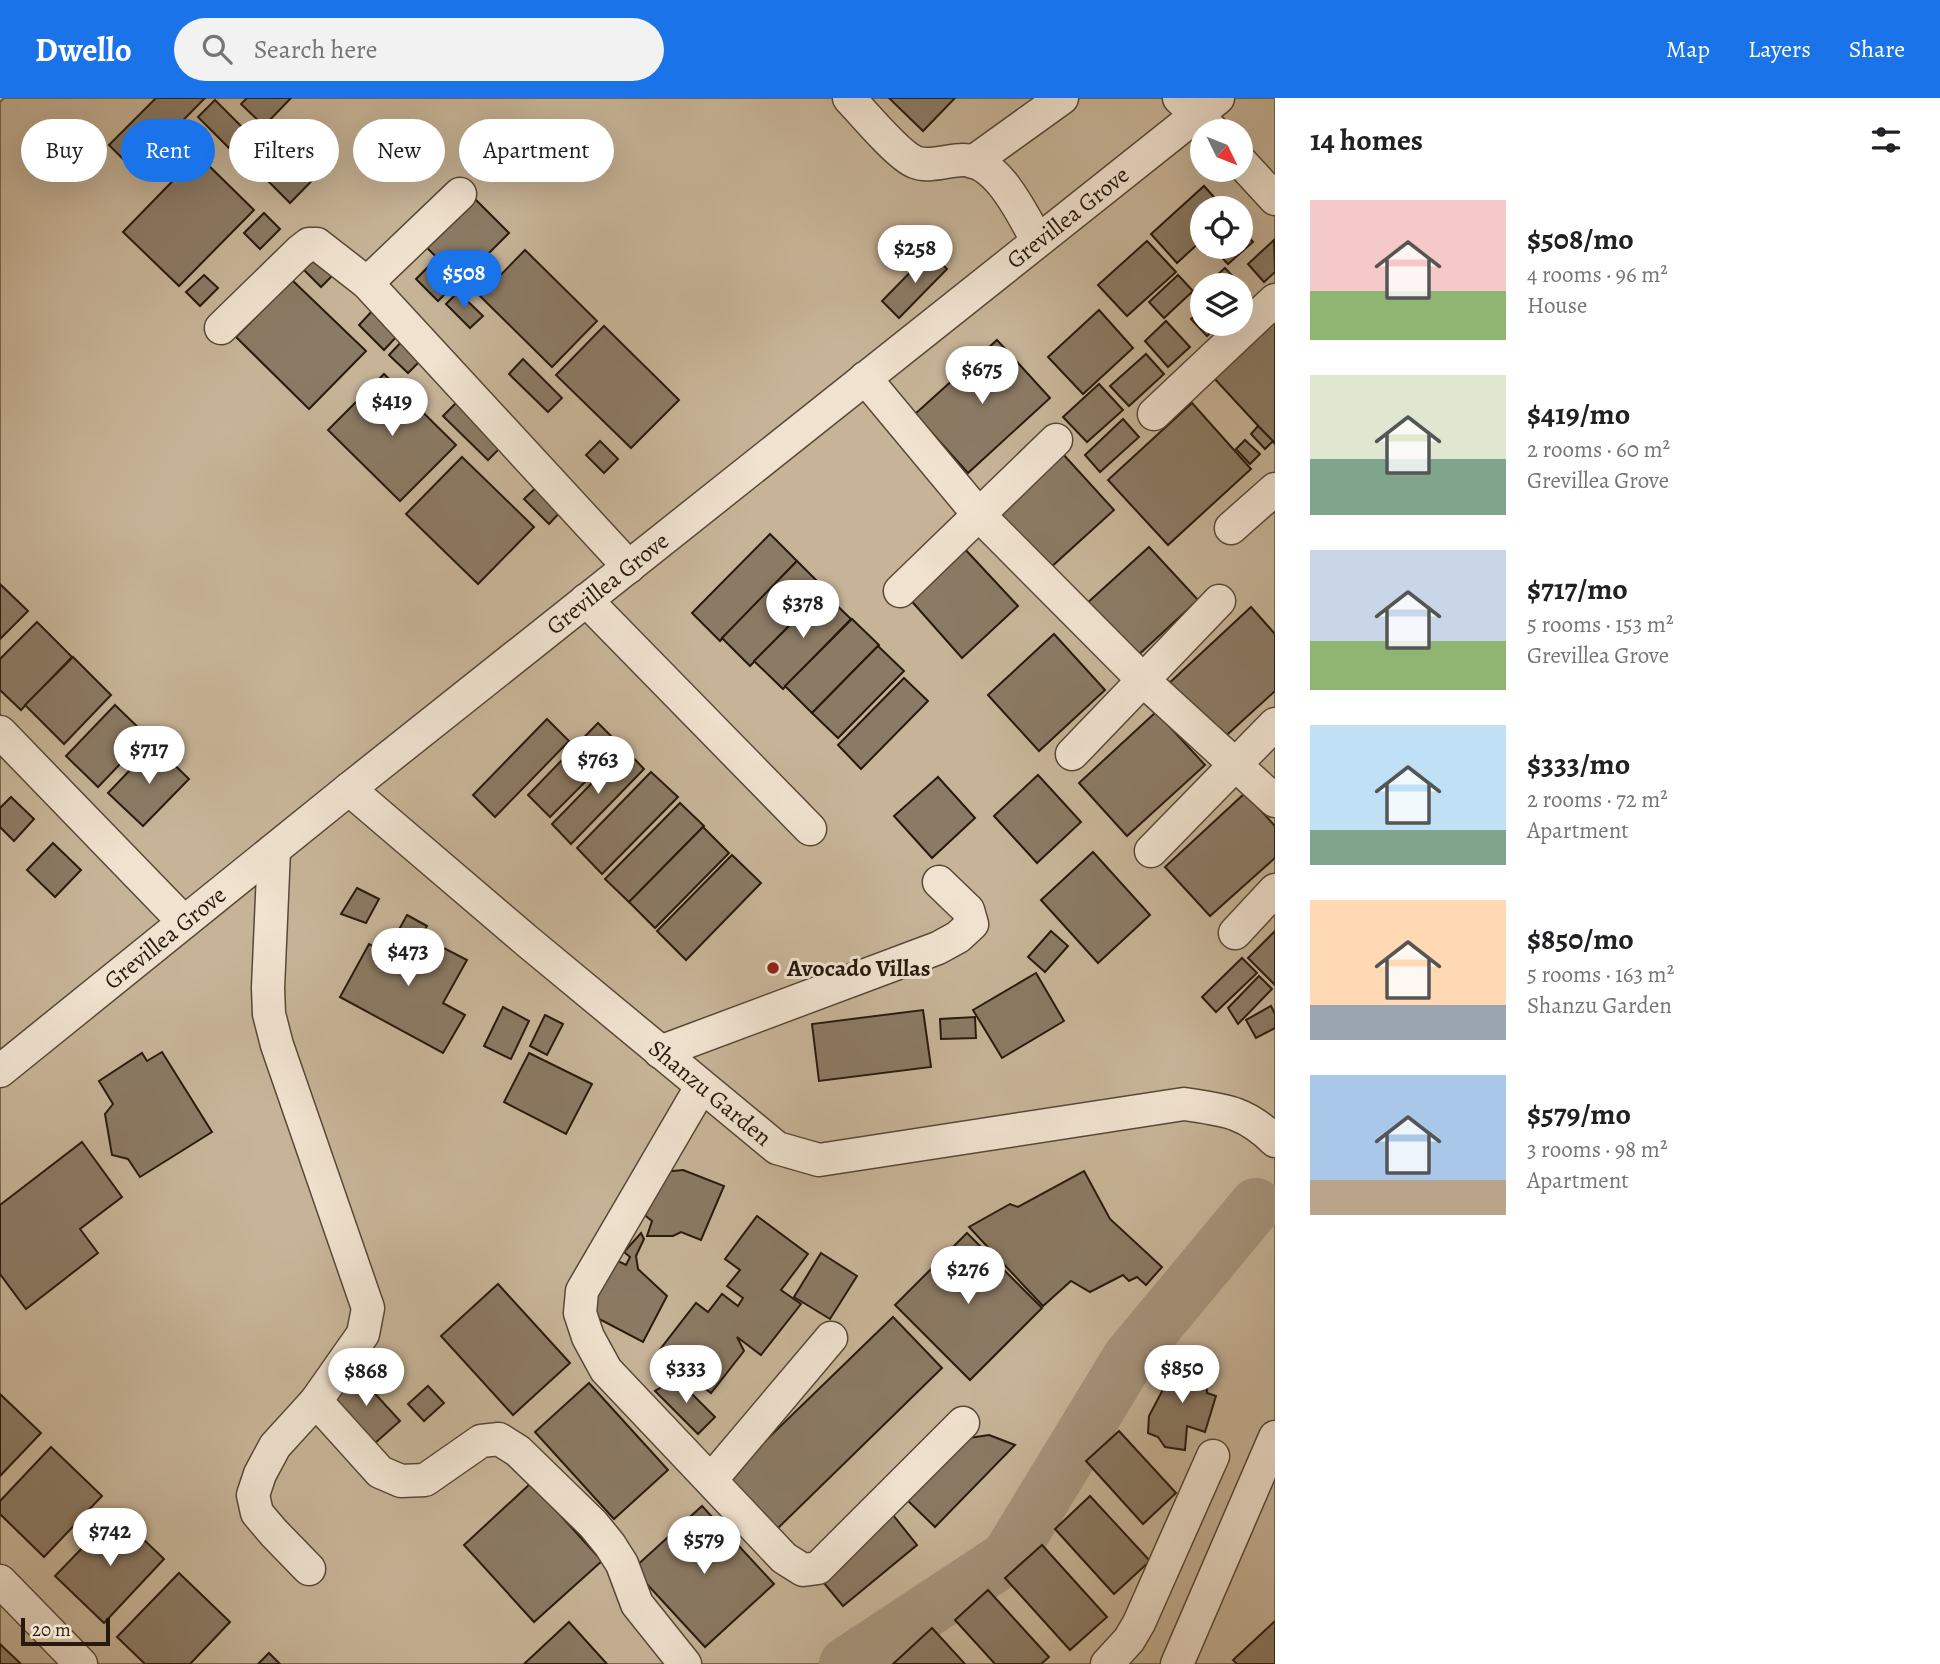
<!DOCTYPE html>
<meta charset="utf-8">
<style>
body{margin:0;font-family:Alegreya,serif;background:#f2f2f2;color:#202124;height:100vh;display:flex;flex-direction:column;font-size:26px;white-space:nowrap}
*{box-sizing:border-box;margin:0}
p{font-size:23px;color:#757577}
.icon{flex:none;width:38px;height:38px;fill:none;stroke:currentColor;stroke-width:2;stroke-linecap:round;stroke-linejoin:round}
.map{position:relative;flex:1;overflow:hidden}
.drawer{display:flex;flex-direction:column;background:#fff;width:665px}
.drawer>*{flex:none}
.hud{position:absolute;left:21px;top:21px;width:665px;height:63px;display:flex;gap:14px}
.needle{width:46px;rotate:133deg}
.buttons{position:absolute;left:1190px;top:21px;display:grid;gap:14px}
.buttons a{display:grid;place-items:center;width:63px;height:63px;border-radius:50%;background:#fff;box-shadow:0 7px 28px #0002;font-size:35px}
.scale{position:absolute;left:21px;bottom:18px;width:89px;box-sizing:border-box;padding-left:7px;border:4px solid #271a0d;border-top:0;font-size:19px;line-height:24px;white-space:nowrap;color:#271a0d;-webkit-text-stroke:5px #f0e2cf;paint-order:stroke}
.price{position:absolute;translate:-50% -60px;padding:0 16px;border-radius:24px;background:#fff;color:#222;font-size:23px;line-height:46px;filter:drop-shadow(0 2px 4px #0008)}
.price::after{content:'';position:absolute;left:50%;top:42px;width:21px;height:16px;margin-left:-10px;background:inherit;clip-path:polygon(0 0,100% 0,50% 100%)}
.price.active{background:#1a73e8;color:#fff}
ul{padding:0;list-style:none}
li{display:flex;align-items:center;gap:21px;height:175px;padding:0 35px}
li span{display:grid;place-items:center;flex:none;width:196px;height:140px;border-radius:0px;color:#555}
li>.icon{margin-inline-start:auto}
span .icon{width:84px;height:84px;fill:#fffc;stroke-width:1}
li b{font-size:30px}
h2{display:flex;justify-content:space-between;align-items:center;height:84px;padding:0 35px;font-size:30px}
.pill{padding:0 24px;border-radius:32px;background:#fff;box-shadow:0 7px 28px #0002;font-size:24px;line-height:63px}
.pill.active{background:#1a73e8;color:#fff}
header{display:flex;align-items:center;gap:42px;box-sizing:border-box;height:98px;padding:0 35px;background:#1a73e8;color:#fff}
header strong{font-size:33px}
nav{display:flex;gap:38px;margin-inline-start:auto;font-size:24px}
.search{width:490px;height:63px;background:#f2f2f2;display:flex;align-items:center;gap:18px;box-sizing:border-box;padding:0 24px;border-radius:38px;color:#757577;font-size:26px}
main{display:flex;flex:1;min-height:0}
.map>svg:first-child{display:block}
.green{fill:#c7b498;stroke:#776752;stroke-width:2;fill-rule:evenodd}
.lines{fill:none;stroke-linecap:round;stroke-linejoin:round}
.river{stroke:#a6947c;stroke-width:54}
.building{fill:#8b7a64;stroke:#271a0d;stroke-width:2}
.minor-casing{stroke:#574837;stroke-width:35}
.minor{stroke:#f0e2cf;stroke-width:32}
.poi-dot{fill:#8f2418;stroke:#f0e2cf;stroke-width:2.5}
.labels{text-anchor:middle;stroke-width:6;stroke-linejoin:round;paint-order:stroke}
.street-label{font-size:24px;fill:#271a0d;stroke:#f0e2cf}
.poi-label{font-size:24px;font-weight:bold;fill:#271a0d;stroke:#f0e2cf;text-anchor:start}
</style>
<header>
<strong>Dwello</strong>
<div class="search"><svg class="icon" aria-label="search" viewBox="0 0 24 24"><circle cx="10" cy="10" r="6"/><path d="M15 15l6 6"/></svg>Search here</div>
<nav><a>Map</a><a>Layers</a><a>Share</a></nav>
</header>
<main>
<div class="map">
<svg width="1275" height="1566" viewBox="0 0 1275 1566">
<rect width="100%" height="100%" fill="#e8d3b5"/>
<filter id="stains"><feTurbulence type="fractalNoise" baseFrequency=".00286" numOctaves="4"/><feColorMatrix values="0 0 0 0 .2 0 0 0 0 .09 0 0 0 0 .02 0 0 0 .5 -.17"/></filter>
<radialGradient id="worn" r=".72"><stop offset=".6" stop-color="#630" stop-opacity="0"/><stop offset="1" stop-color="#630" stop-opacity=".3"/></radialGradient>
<path class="green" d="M 4,0 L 1275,0 L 1275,1566 L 0,1566 L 0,4 ZM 1202,33 L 1241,33 L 1241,72 L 1202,72 ZM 1202,110 L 1241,110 L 1241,149 L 1202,149 ZM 1202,187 L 1241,187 L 1241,226 L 1202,226 Z"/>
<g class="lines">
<polyline class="river" points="846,1566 1008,1459 1129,1260 1256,1107"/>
</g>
<g class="building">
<polygon points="156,0 205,0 134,72 109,47"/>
<polygon points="247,0 291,0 264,28 241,6"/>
<polygon points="889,0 955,0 923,33"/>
<polygon points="215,2 246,33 229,50 198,19"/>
<polygon points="315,38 336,58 290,105 269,84"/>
<polygon points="198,57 254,112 179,188 123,134"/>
<polygon points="1204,88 1224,110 1202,110 1202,142 1177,165 1151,136"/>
<polygon points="470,96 509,135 461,183 422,145"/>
<polygon points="264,115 280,131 260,151 244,135"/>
<polygon points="1241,130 1253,144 1228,166 1212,149 1241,149"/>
<polygon points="1274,142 1275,174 1264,184 1248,166"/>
<polygon points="1147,143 1176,174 1127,218 1098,187"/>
<polygon points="310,150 335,175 321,189 296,164"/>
<polygon points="525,152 597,223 552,269 480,198"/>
<polygon points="930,154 947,171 899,220 882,203"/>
<polygon points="430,167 452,189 438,203 416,181"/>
<polygon points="1225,170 1251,198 1241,207 1241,187 1207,186"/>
<polygon points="204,177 218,190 200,208 186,194"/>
<polygon points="1178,177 1193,193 1164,220 1149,204"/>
<polygon points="292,182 366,253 309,311 236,239"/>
<polygon points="458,194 483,218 470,230 446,206"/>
<polygon points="374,211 399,236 384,252 359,227"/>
<polygon points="1202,211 1202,226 1220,226 1207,238 1191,221"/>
<polygon points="1099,212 1133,250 1083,296 1048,259"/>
<polygon points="1275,222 1275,346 1213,279"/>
<polygon points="1166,223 1190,249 1168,269 1145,243"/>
<polygon points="604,228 679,302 631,350 556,277"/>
<polygon points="404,241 423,260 408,275 389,257"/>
<polygon points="997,242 1050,300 968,375 915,316"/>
<polygon points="1146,256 1164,276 1129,308 1110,288"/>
<polygon points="523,261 562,300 548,314 509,276"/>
<polygon points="384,276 456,347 400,403 328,332"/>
<polygon points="1099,286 1123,312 1087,344 1063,319"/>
<polygon points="459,302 504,346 488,362 443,318"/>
<polygon points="1192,305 1251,371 1168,447 1108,382"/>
<polygon points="1123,321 1139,339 1100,374 1085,357"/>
<polygon points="1258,328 1273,343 1265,351 1251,336"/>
<polygon points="1245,342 1260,356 1250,366 1236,351"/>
<polygon points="600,343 618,361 604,375 586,357"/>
<polygon points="1062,355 1114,412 1049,471 997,414"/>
<polygon points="462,359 534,429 478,486 406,416"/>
<polygon points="541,385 565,409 549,426 524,401"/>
<polygon points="770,436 797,463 720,543 692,515"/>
<polygon points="962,448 1018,508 962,560 907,498"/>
<polygon points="1149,449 1198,502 1134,561 1085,507"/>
<polygon points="797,463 825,491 750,568 722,540"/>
<polygon points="0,486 28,513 0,541"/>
<polygon points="823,494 851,521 783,591 754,563"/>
<polygon points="1251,509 1275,536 1275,593 1218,645 1166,588"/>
<polygon points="852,521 879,547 812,615 785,588"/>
<polygon points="37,524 72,559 21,612 0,592 0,561"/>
<polygon points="1054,536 1105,592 1039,653 988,597"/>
<polygon points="878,548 904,573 838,640 812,615"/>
<polygon points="73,559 111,597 64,646 25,607"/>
<polygon points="904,580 928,603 861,671 838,647"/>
<polygon points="115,607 147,638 98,689 66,658"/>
<polygon points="1156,614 1205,667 1127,738 1079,685"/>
<polygon points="547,621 569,643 495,719 473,697"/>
<polygon points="598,625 621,648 550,719 528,697"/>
<polygon points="154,647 189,681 143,728 108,695"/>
<polygon points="625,651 644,671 571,746 552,726"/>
<polygon points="651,674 678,699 602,776 577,750"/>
<polygon points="1038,677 1081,724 1037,765 994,718"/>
<polygon points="938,679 975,720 932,760 894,718"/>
<polygon points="1245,695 1275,728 1275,760 1210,818 1165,769"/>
<polygon points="11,699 34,721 14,743 0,729 0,710"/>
<polygon points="680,705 704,728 629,804 605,781"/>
<polygon points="703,729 729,755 655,830 629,804"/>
<polygon points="53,745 81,772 55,799 27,772"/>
<polygon points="1093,754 1150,817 1098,865 1041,802"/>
<polygon points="732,757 761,785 686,862 657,833"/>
<polygon points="357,790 379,801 366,825 341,816"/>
<polygon points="407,817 427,828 406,865 425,875 440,848 467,862 443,905 465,917 443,955 340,899 369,846 386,855"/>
<polygon points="1051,833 1068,848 1045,874 1028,859"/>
<polygon points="1275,833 1275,887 1248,860"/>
<polygon points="1242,860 1257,875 1216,914 1202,899"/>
<polygon points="1036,875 1064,923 1002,960 973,912"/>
<polygon points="1259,878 1272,891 1238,926 1228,910"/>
<polygon points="1271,908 1275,916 1275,930 1256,940 1246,922"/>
<polygon points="503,909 529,923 511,961 484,948"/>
<polygon points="923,912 931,969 819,983 812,926"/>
<polygon points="545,917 563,926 547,957 530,948"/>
<polygon points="975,919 976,940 941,941 940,921"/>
<polygon points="162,954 212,1034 140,1079 128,1061 112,1057 105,1016 113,1006 99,983 142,955 147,963"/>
<polygon points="529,955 592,986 566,1036 504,1004"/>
<polygon points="82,1044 122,1099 80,1131 98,1155 26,1211 0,1176 0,1107"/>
<polygon points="683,1072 724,1088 701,1142 681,1134 673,1138 647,1138 652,1123 635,1109 663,1074"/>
<polygon points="1084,1073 1110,1121 1162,1169 1146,1187 1137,1179 1129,1183 1123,1177 1090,1194 1071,1183 1043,1208 969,1129 1010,1106 1018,1109"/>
<polygon points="757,1118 808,1156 781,1192 801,1206 761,1257 737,1239 744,1253 711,1295 658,1254 696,1205 708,1214 722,1196 738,1208 743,1200 727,1188 740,1172 725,1161"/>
<polygon points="641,1135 644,1141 636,1158 638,1171 667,1198 643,1244 584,1213 612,1160 626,1167 630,1159 624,1154"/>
<polygon points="967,1135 1042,1210 970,1282 895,1207"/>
<polygon points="821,1155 857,1178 830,1221 794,1199"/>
<polygon points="498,1186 570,1265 513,1317 441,1238"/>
<polygon points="893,1219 942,1270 776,1432 726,1381"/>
<polygon points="1205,1262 1207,1295 1216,1298 1205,1334 1187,1328 1185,1352 1165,1349 1158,1339 1148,1335 1149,1318 1170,1278 1185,1263"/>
<polygon points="356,1275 400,1323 375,1345 332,1297"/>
<polygon points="676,1280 715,1319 698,1336 655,1293"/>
<polygon points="589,1285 668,1372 614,1421 535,1334"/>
<polygon points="428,1288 444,1305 424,1323 408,1306"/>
<polygon points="0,1296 41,1335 0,1378"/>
<polygon points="1119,1333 1176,1395 1143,1426 1086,1363"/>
<polygon points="989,1337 1015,1347 935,1429 905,1400 962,1341"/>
<polygon points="51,1349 102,1398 44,1459 0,1416 0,1403"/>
<polygon points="531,1385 602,1463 534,1524 464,1447"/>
<polygon points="1090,1398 1150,1463 1114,1496 1055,1431"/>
<polygon points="702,1408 774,1486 705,1549 633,1471"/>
<polygon points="116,1415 164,1461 104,1525 55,1478"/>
<polygon points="893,1417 917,1447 843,1508 818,1478"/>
<polygon points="1042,1447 1107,1519 1070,1552 1005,1480"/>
<polygon points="179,1475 230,1524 190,1566 145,1566 117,1539"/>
<polygon points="988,1492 1049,1559 1041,1566 995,1566 955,1522"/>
<polygon points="1275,1523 1275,1566 1237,1566 1233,1562"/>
<polygon points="569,1524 607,1566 524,1566"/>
<polygon points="932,1530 965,1566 893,1566"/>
<polygon points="0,1546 21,1566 0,1566"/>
<polygon points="269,1555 280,1566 258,1566"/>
</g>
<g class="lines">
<g class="minor-casing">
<g id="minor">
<path d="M 849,0 C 862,14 899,58 915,64 C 929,70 948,62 963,62 C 998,62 1022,116 1037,142"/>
<polyline points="1179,0 1213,33"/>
<polyline points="973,64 1062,0"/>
<polyline points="1241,64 1275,101"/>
<polyline points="367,185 460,96"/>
<polyline points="221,230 300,153 309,146 317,146 367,185 629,469"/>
<polyline points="865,280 979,417 1143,582 1275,703"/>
<polyline points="1154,316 1275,202"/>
<polyline points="1231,430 1275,391"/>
<polyline points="900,493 1056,342"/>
<polyline points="586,502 810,731"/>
<polyline points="0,634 184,824"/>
<polyline points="1072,656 1219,503"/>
<path id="s1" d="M 349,691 L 527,843 L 777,1050 L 819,1062 L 1184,1006 C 1224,1012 1245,1013 1275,1043"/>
<polyline points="274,752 268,890 269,916 277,947 368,1210 363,1236 316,1303 275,1348 260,1376 253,1397 257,1415 274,1435 309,1471"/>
<polyline points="1151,753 1275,626"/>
<polyline points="1235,835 1275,792"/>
<polyline points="660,954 938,850 958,839 972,826 968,812 939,784"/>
<path id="s2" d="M 0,973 L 349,691 L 1218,0"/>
<polyline points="701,989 582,1193 580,1215 588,1239 606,1272 784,1460 803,1472 818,1470 963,1325"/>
<polyline points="316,1303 380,1374 401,1383 425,1382 481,1343 499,1341 518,1353 593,1426 610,1447 622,1466 637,1506 685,1566"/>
<polyline points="711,1382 831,1240"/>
<polyline points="0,1483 81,1566"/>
<polyline points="1107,1566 1129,1542 1139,1525 1213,1358"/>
<polyline points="1177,1566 1275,1339"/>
</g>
</g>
<use href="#minor" class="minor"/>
</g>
<circle class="poi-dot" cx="773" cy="870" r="7"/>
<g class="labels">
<g class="street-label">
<text dy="8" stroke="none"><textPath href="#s2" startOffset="1367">Grevillea Grove</textPath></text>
<text dy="8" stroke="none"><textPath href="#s2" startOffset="779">Grevillea Grove</textPath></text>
<text dy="8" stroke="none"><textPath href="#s2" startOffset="212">Grevillea Grove</textPath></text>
<text dy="8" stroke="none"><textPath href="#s1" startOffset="472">Shanzu Garden</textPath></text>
</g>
<g class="poi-label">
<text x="787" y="878">Avocado Villas</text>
</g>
</g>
<rect width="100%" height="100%" filter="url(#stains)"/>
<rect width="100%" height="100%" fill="url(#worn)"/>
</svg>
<div class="buttons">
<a><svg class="needle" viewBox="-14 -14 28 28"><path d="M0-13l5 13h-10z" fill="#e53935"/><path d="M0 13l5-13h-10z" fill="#757577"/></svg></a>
<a><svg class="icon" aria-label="locate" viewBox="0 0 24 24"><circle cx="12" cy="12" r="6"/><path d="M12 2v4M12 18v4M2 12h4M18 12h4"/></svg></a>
<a><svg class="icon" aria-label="layers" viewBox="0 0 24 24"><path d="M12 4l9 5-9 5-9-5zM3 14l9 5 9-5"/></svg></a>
</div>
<div class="scale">20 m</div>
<b class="price" style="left:915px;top:187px">$258</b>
<b class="price active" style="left:464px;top:212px">$508</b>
<b class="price" style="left:982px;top:308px">$675</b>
<b class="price" style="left:392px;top:340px">$419</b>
<b class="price" style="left:803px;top:542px">$378</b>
<b class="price" style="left:149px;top:688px">$717</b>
<b class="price" style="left:598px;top:698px">$763</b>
<b class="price" style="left:408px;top:890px">$473</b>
<b class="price" style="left:968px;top:1208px">$276</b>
<b class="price" style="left:686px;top:1307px">$333</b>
<b class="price" style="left:1182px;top:1307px">$850</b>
<b class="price" style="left:366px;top:1310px">$868</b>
<b class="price" style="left:110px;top:1470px">$742</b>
<b class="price" style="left:704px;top:1478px">$579</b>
<div class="hud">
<a class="pill">Buy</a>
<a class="pill active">Rent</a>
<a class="pill">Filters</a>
<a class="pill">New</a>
<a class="pill">Apartment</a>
</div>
</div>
<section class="drawer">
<h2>14 homes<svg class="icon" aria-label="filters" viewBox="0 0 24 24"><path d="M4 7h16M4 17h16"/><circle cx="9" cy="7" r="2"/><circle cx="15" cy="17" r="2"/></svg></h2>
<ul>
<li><span style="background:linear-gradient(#f6c9c9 65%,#8fb573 0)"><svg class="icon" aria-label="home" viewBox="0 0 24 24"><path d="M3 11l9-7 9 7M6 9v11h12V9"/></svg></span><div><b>$508/mo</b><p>4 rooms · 96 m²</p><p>House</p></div></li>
<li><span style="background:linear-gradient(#dfe7d0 60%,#7fa58c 0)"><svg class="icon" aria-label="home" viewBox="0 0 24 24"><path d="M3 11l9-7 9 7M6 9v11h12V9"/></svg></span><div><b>$419/mo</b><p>2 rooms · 60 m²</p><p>Grevillea Grove</p></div></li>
<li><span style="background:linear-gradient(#c9d6e8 65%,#8fb573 0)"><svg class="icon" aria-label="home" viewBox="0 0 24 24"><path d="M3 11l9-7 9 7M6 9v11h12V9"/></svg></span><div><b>$717/mo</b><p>5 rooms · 153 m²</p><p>Grevillea Grove</p></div></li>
<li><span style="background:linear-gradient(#bfe0f5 75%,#7fa58c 0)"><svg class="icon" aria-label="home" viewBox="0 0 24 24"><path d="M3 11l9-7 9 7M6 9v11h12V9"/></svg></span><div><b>$333/mo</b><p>2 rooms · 72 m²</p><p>Apartment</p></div></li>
<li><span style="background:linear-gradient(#ffd9b3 75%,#9aa5b1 0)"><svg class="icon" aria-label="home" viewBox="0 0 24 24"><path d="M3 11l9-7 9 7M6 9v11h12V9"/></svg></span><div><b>$850/mo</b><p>5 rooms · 163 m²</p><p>Shanzu Garden</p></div></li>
<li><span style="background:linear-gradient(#a9c7e8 75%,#b9a48a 0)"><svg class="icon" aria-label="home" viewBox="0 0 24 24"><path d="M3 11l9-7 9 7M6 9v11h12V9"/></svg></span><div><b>$579/mo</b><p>3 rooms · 98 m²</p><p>Apartment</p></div></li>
</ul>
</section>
</main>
